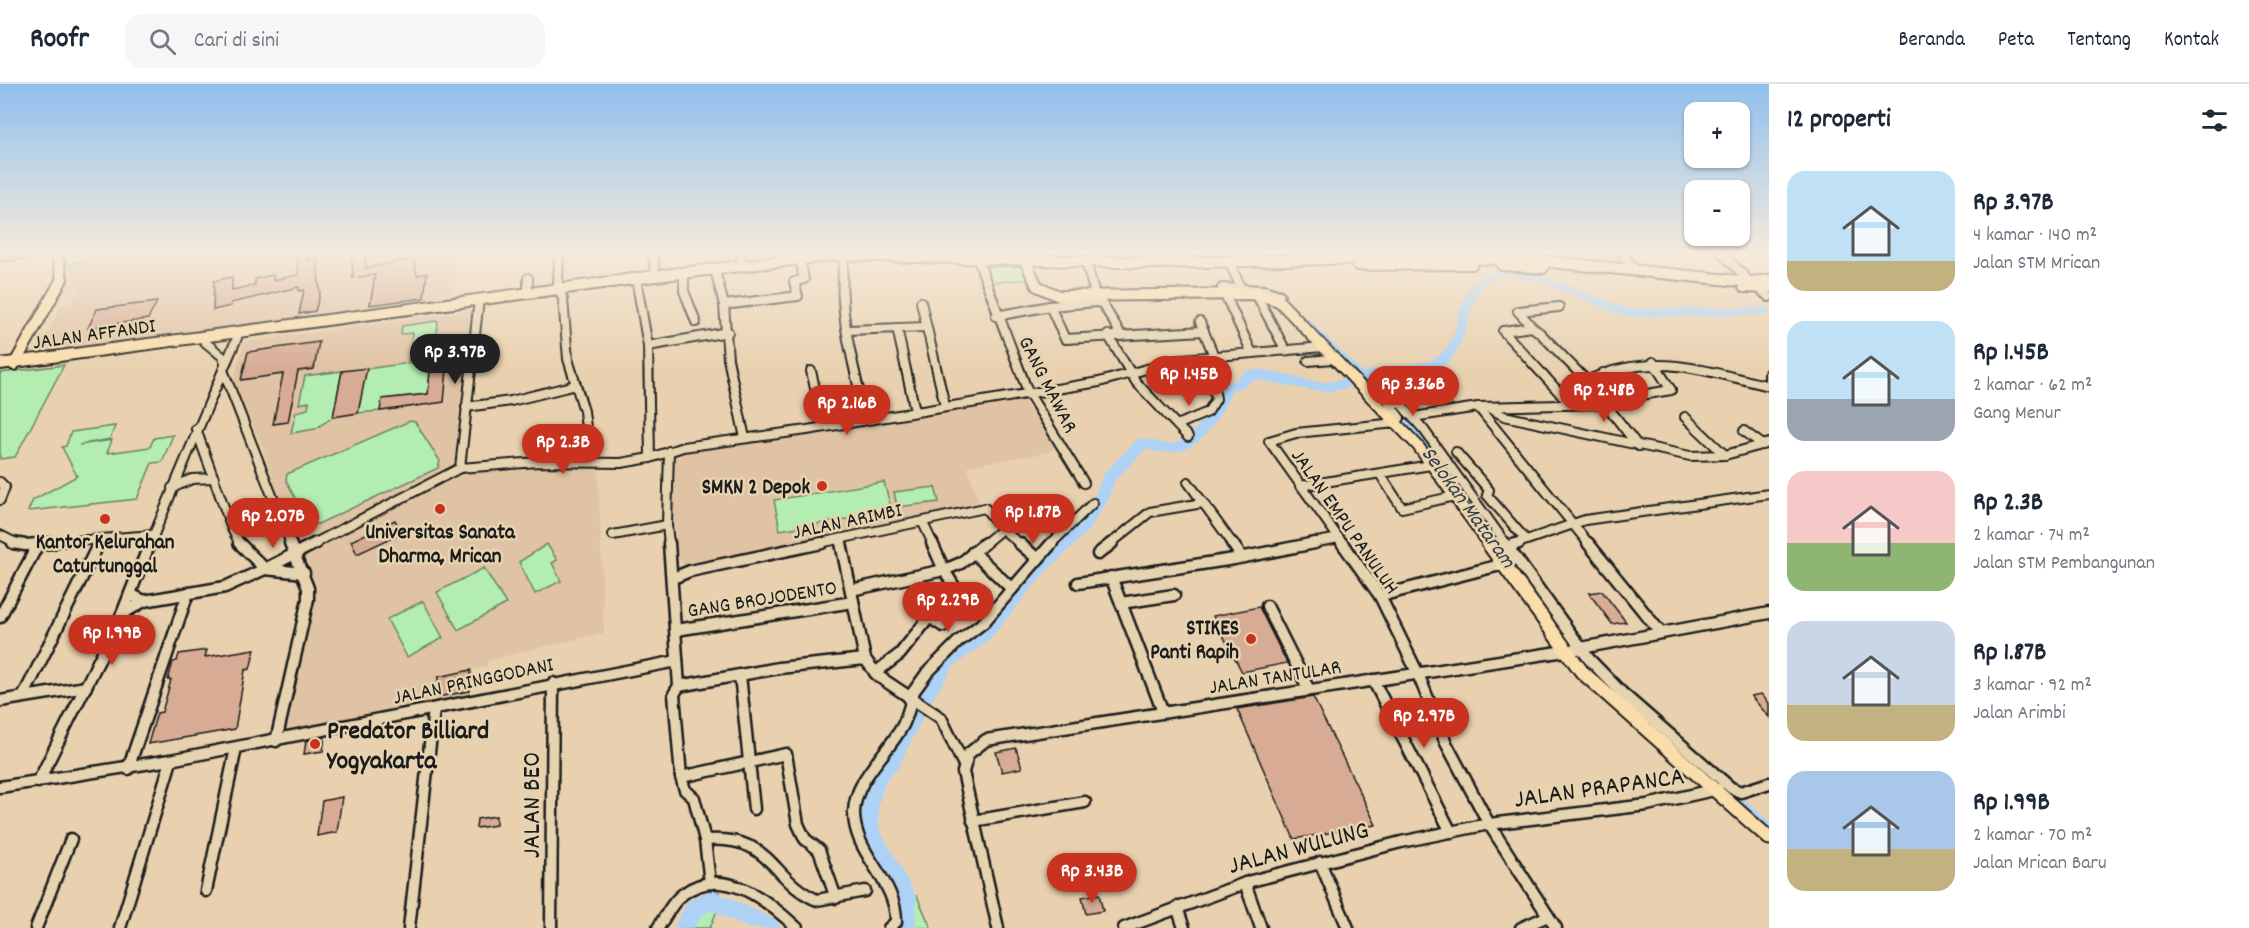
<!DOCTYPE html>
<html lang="id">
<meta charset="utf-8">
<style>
body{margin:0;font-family:Dekko,sans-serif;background:#f6f6f7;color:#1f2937;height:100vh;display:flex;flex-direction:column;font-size:22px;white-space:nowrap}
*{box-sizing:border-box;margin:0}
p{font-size:20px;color:#747a83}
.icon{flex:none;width:33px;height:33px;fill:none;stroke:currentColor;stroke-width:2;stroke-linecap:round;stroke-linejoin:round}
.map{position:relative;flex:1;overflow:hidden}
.drawer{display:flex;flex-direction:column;background:#fff;width:480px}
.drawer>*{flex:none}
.buttons{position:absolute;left:1684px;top:18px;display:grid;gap:12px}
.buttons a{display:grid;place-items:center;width:66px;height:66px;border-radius:12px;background:#fff;box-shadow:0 2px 4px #0004;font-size:30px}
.price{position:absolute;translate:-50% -51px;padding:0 14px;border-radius:21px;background:#c8321e;color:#fff;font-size:20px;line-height:39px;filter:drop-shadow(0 2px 3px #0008)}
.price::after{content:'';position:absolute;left:50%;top:36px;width:18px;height:14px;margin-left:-9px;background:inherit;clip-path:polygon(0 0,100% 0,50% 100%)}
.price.on{background:#222;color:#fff}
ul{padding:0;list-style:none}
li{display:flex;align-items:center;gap:18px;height:150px;padding:0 18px}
li span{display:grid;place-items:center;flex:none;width:168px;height:120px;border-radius:18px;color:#555}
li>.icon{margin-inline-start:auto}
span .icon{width:72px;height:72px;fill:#fffc;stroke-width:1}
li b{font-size:26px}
h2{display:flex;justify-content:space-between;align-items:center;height:72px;padding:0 18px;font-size:26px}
header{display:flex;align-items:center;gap:36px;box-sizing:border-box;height:84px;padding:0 30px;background:#fff;border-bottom:2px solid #e0e1e3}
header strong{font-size:28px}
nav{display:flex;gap:33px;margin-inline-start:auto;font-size:21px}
.search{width:420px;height:54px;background:#f6f6f7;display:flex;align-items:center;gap:15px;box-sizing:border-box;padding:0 21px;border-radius:18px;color:#747a83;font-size:22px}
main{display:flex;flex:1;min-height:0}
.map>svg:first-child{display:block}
.built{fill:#e0c3a4}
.green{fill:#b3edb1;stroke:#688466;stroke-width:1.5}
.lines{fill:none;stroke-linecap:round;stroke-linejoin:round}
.canal-far1{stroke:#add2f6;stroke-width:8}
.canal{stroke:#add2f6;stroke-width:10}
.river{fill:#add2f6;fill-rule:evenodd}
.building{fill:#d8ac94;stroke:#1c1c1c;stroke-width:1.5}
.minor-far1-casing{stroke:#1c1c1c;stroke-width:12}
.minor-casing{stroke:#1c1c1c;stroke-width:15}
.major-far1-casing{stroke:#1c1c1c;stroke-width:14}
.major-casing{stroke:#1c1c1c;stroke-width:17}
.minor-far1{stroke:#e6d4b1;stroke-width:8}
.minor{stroke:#e6d4b1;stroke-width:10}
.major-far1{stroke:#f9ddab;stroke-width:10}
.major{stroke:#f9ddab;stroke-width:13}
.poi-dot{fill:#c8321e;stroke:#e6d4b1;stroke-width:2}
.labels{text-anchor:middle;stroke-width:5;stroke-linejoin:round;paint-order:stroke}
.street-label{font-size:21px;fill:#1c1c1c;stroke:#e6d4b1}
.poi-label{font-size:21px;font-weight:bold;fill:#1c1c1c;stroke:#e6d4b1;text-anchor:end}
.water-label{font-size:22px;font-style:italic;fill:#394048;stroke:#e6d4b1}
.near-poi-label{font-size:26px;font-weight:bold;fill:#1c1c1c;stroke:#e6d4b1;text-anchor:start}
.near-street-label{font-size:26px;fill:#1c1c1c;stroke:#e6d4b1}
</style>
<header>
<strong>Roofr</strong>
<div class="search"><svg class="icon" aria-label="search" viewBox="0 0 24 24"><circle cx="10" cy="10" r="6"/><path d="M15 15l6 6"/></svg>Cari di sini</div>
<nav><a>Beranda</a><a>Peta</a><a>Tentang</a><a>Kontak</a></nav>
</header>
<main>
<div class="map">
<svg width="1769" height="844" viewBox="0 0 1769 844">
<rect width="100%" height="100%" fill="#e9d1af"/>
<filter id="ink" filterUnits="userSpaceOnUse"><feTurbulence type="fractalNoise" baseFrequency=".0167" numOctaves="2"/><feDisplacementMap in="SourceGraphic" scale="12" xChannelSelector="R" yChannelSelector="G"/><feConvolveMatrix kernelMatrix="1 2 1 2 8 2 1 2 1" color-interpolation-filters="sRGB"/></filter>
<g filter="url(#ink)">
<g class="built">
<polygon points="64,167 507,167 507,168 456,176 454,216 47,271 51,260 40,262 61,222 72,218 78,208 77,205 63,208 69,188"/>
<polygon points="473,226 458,378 464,382 598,383 604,549 534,565 487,577 486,583 438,593 437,613 407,626 278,654 314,505 294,466 263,364 233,299 244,258"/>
<polygon points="1024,314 1056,364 1046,369 967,382 980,422 686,483 677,473 669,382 671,371"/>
</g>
<g class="green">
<polygon points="64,167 148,167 105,177 89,175 68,181"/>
<polygon points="982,183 1031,183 1032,195 987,199"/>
<polygon points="438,237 434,274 408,277 413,249 401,250 402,242"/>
<polygon points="431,276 428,310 383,315 380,327 358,329 366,285"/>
<polygon points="64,281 15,373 0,375 0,289"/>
<polygon points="342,287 333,333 315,345 291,349 296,328 308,325 309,318 299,320 305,292"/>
<polygon points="410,337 415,338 440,377 438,384 318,440 308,439 286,396 287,390"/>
<polygon points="115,342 110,355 79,361 112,356 107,369 150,363 154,354 173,351 162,378 152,379 137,415 28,427 33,416 77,392 62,363 66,362 71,348"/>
<polygon points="884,398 892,428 780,446 774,416"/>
<polygon points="935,403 939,418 897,423 894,408"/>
<polygon points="547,460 557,476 552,479 561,497 535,510 519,478"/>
<polygon points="484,484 506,520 458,546 437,508"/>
<polygon points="423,517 443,554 407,573 387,535"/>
<polygon points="709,808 719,808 720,819 710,844 682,844 700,814"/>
<polygon points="909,812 917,812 931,844 908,844"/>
</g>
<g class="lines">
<polyline class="canal-far1" points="1306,238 1407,337 1497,460"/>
<g class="canal">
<polyline points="1496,459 1498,462"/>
<polyline points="1543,523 1597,594"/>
<polyline points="1720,701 1769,744"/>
</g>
<g class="river">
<path d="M 1511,185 L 1549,194 L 1629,225 L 1769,223 L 1769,231 L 1629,233 C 1593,224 1534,187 1500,193 C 1465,200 1473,258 1447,279 C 1430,292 1405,287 1385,291 C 1364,296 1346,308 1324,307 C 1300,307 1277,297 1252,296 L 1246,302 L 1232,306 C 1214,345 1194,380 1146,365 L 1115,396 L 1107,417 L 1089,446 L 1043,491 L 989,556 L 953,583 L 928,622 L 898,684 L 886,696 L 878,721 L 879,744 L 916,812 L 915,844 L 895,844 L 896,814 L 860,746 L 860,721 L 871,685 L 886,672 L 916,610 L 941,573 L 977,546 L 1031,481 L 1079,438 L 1093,415 L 1104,389 L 1138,355 C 1149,352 1159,361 1171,360 C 1198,356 1211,320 1222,300 L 1236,296 L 1244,288 C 1267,281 1294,295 1317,298 C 1342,300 1360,288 1384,283 C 1400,279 1419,282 1434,275 C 1474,253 1439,191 1511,185 Z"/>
<polygon points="711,805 777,837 780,844 748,844 711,826 702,831 694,844 673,844 688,817"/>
</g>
</g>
<g class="building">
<polygon points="0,167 40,167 36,174 0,178"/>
<polygon points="282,167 307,167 308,176 317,174 320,210 315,227 299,230 304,206 299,207 299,203 231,219 231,222 213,226 214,197 232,193 232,206 255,201 255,195 273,191 273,196 298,191 297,171 282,174"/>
<polygon points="351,167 365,167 366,184 414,175 417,191 427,189 424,214 370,221 375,191 353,194"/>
<polygon points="157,218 148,235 88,244 97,225"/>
<polygon points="319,258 314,285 298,287 288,338 273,340 283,290 241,296 248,268"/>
<polygon points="448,274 444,318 380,327 382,315 428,310 431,276"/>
<polygon points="367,284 358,329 333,333 342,287"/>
<polygon points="395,436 402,449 357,470 351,457"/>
<polygon points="1602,507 1626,538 1612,540 1589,509"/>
<polygon points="1259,523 1287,579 1242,588 1213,532"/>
<polygon points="255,565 250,585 245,586 235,645 148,660 157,629 162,628 171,596 168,596 173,578 177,577 179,570 207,566 205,573"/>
<polygon points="471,586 470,607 437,613 438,593"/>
<polygon points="1761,610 1769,619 1769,633 1751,612"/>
<polygon points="1313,613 1376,741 1294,755 1237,625"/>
<polygon points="325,653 323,667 304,670 306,657"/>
<polygon points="1016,664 1022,684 1002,688 996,668"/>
<polygon points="342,713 337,748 317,752 322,717"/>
<polygon points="496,732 496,741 476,744 477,735"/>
<polygon points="1099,810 1103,827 1086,830 1082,813"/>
</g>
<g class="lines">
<g class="minor-far1-casing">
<g id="minor-far1">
<polyline points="559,167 558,204 563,215 568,275 584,327 590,377"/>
<polyline points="653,167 655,192"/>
<polyline points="740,167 742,181"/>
<polyline points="1154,167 1158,179"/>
<polyline points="1619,167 1635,185"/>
<polyline points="1720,167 1750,198"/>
<path d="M 844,178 C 837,230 855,285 866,336"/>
<polyline points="979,179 1028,308 1084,399"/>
<polyline points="1087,182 1095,210"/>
<polyline points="1232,184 1241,204"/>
<polyline points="716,190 724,221 728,275 745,354"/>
<polyline points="528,194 528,208"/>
<polyline points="684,194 684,207 696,238"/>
<polyline points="637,200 648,262 650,374"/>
<polyline points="1758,204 1769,213"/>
<polyline points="1256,210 1286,267"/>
<polyline points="1095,213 1097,218 1102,219 1119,247 1116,251"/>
<polyline points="921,218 945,322"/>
<polyline points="724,221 798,212 794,198 804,195 801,180"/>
<polyline points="1050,222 1065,255 1204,247"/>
<polyline points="996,232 1050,222 1097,218"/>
<polyline points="1200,238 1214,272"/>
<polyline points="1532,243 1518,227 1559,223"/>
<polyline points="897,244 915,327"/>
<polyline points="848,246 926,243"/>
<polyline points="1108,251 1136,298 1188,353"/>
<polyline points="237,254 223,286 291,460"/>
<polyline points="205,258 223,273 225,280"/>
<polyline points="648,262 728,248"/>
<polyline points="1252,269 1222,204 1264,206 1280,211"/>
<polyline points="1308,277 1333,275"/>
<polyline points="1653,278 1671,306"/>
<polyline points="811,287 824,343"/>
<polyline points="1603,289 1614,299"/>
<polyline points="1769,289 1769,298"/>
<path d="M 1590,300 L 1591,295 C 1653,267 1706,287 1769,302"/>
<polyline points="1605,317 1671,306"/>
<polyline points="1570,320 1503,247 1532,243 1540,249 1590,300 1638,362"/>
<polyline points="466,323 511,317 576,301"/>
<polyline points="1478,323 1589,460"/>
<polyline points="1487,323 1504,332 1690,372 1725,371 1769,359"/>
<polyline points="1413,333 1478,323 1608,320"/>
<polyline points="1685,333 1725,371"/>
<polyline points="1177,341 1208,328 1216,315 1215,309 1183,275"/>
<polyline points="196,345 232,445 240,460"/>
<polyline points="1744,347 1763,361"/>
<polyline points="669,367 667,441 669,460"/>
<polyline points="1456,368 1489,406 1487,411 1526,456"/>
<polyline points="460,384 479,215"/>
<polyline points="1380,390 1402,424 1455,412"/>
<polyline points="0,398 5,403 0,416"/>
<polyline points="1188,398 1233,460"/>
<polyline points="1300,402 1431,381"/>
<polyline points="172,404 192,395 214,394"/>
<polyline points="923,439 933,460"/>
<polyline points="0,451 18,460"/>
<polyline points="613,451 667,441"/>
<polyline points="840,456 841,460"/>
<polyline points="34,460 154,451"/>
<polyline points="98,460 100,456"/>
<polyline points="150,460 223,286"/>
<polyline points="313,460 460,384 538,378 621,379 650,374 683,363 807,346 1099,298 1183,275 1323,263"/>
<polyline points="815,460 985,424 1002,445 1020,460"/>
<polyline points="984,460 1002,445"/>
<polyline points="1051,460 1093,419"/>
<polyline points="1110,460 1150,428 1203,419"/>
<polyline points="1307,460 1339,454"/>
<polyline points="1343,460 1269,357 1296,349 1396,339 1400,334 1389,319 1400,319 1424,346 1506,460"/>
<polyline points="1515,460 1585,436 1769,410"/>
</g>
</g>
<g class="minor-casing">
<g id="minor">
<polyline points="13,459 25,461 53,459"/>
<polyline points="239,459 265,485 316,459"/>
<path d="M 669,459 L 679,602 L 674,610 L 681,693 L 685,706 L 694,714 L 705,756 C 774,751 769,795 817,816 L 865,807"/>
<polyline points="841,459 865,575"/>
<polyline points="932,459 944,486 963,517"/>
<polyline points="1019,459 1038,475"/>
<polyline points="1232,459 1241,472"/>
<polyline points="1342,459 1380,512 1418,590 1446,659 1489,740 1556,844"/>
<polyline points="1505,459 1589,575 1622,609 1731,704 1741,708 1769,699"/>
<polyline points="1588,459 1660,548"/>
<polyline points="1507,463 1519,459"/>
<polyline points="973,468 1012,505 1052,459"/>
<polyline points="1098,470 1112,459"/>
<polyline points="1111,493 1163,628"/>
<polyline points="673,494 690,487 822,459"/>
<polyline points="1078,499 1234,475 1315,459"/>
<polyline points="851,506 944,486 961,479 985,459"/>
<polyline points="1380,512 1504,480"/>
<polyline points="144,517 225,503 265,485 304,489"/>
<polyline points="1121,519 1174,511"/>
<polyline points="1267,522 1309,606"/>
<polyline points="122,530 144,517 130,510"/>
<polyline points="0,533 38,460"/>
<polyline points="929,533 943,542"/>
<polyline points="676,546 853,518"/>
<polyline points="875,589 900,570 939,521 947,525 983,509"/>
<polyline points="740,591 754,725"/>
<polyline points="1373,596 1451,748"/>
<polyline points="679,602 779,584 865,575 878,592 941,634 963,679"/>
<polyline points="23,613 99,459"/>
<polyline points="909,614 927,589 959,557 984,538 1012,505"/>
<polyline points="0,617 86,603"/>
<polyline points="276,657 308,515 308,504 290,459"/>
<polyline points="128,685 188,509"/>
<polyline points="681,693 786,670 798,740 805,755 819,766 836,814"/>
<polyline points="38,698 122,530 150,459"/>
<polyline points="0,703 170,676 677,577"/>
<polyline points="973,737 1085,718"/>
<polyline points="705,756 710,799"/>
<polyline points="1320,778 1348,844"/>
<polyline points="1245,799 1261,844"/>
<polyline points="206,807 236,664"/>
<polyline points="1177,823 1184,844"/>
<polyline points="36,844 71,755"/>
<polyline points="120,844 171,677"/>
<polyline points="409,844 434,625"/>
<polyline points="551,844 553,599"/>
<path d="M 658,844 C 665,833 672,818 683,810 C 723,780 767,816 797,844"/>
<path d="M 889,844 L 896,838 C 897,796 853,770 854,728 C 855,694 888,670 903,641 C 907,633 909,624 912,615"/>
<polyline points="998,844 963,688 968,670 986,656 1565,567 1769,529"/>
<polyline points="1124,844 1251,797 1401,758 1489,740 1647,721 1718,705"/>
<polyline points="1521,844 1548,832"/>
</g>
</g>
<g class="major-far1-casing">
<g id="major-far1">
<polyline points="1027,181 1037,202 1059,212 1256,210 1279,217 1418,362 1489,460"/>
<polyline points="1358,181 1472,180"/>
<polyline points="1502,181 1543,184"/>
<polyline points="1744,203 1769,204"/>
<polyline points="0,280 655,192 835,171 1158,179 1371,174 1521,175 1750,198 1769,196"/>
<polyline points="14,281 62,195 56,167"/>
</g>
</g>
<g class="major-casing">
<polyline id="major" points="1488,459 1582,588 1769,754"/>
</g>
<use href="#minor-far1" class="minor-far1"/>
<use href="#minor" class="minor"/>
<use href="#major-far1" class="major-far1"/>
<use href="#major" class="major"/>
</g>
</g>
<linearGradient id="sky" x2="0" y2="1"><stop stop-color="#90c0ee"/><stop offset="0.59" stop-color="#f5eadb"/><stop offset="1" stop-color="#f5eadb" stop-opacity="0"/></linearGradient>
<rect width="1769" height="285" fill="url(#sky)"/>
<g class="poi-dot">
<circle cx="822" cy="402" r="6"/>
<circle cx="440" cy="425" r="6"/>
<circle cx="105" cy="435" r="6"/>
<circle cx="1251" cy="555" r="6"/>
<circle cx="315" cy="660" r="6"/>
</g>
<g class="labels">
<g class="street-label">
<text transform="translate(94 249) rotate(-8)" y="7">JALAN AFFANDI</text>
<text transform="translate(1049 300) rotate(63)" y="7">GANG MAWAR</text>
<text transform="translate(847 436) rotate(-12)" y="7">JALAN ARIMBI</text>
<text transform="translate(1346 437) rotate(55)" y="7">JALAN EMPU PANULUH</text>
<text transform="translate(762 514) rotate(-9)" y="7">GANG BROJODENTO</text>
<text transform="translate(1275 592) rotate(-9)" y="7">JALAN TANTULAR</text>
<text transform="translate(473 596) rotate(-12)" y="7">JALAN PRINGGODANI</text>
</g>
<g class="poi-label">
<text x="810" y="409">SMKN 2 Depok</text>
<text x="440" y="454" text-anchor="middle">Universitas Sanata<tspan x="440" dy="24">Dharma, Mrican</tspan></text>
<text x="105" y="464" text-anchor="middle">Kantor Kelurahan<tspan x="105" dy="24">Caturtunggal</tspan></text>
<text x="1239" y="550">STIKES<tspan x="1239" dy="24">Panti Rapih</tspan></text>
</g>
<g class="water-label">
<text transform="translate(1470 422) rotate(54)" y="8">Selokan Mataram</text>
</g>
<g class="near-poi-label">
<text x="327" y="654">Predator Billiard<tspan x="327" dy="30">Yogyakarta</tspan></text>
</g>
<g class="near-street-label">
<text transform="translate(1599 702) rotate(-8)" y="9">JALAN PRAPANCA</text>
<text transform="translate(530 721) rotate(-90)" y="9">JALAN BEO</text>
<text transform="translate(1298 762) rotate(-15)" y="9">JALAN WULUNG</text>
</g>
</g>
</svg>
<div class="buttons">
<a>+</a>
<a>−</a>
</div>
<b class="price on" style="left:455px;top:301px">Rp 3.97B</b>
<b class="price" style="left:1189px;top:323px">Rp 1.45B</b>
<b class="price" style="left:1413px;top:333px">Rp 3.36B</b>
<b class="price" style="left:1604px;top:339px">Rp 2.48B</b>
<b class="price" style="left:847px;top:352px">Rp 2.16B</b>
<b class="price" style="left:563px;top:391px">Rp 2.3B</b>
<b class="price" style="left:1033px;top:461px">Rp 1.87B</b>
<b class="price" style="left:273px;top:465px">Rp 2.07B</b>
<b class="price" style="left:948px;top:549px">Rp 2.29B</b>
<b class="price" style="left:112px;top:582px">Rp 1.99B</b>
<b class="price" style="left:1424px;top:665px">Rp 2.97B</b>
<b class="price" style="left:1092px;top:820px">Rp 3.43B</b>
</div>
<section class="drawer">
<h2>12 properti<svg class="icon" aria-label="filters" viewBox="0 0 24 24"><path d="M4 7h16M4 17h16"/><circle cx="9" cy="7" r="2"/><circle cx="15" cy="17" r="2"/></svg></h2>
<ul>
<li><span style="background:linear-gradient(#bfe0f5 75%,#c2b280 0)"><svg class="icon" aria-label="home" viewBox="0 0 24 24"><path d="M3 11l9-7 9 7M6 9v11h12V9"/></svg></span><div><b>Rp 3.97B</b><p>4 kamar · 140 m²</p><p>Jalan STM Mrican</p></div></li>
<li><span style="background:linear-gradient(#bfe0f5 65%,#9aa5b1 0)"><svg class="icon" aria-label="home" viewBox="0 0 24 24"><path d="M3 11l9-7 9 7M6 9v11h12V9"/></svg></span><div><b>Rp 1.45B</b><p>2 kamar · 62 m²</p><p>Gang Menur</p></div></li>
<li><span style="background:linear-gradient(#f6c9c9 60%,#8fb573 0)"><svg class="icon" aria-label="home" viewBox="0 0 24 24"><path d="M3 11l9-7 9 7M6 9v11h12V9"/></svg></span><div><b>Rp 2.3B</b><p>2 kamar · 74 m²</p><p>Jalan STM Pembangunan</p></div></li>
<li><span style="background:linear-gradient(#c9d6e8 70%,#c2b280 0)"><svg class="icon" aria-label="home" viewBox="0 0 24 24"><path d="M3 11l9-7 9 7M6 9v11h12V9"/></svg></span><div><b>Rp 1.87B</b><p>3 kamar · 92 m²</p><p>Jalan Arimbi</p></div></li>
<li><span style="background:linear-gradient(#a9c7e8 65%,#c2b280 0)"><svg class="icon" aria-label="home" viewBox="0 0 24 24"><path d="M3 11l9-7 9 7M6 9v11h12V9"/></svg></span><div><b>Rp 1.99B</b><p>2 kamar · 70 m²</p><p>Jalan Mrican Baru</p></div></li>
</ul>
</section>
</main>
